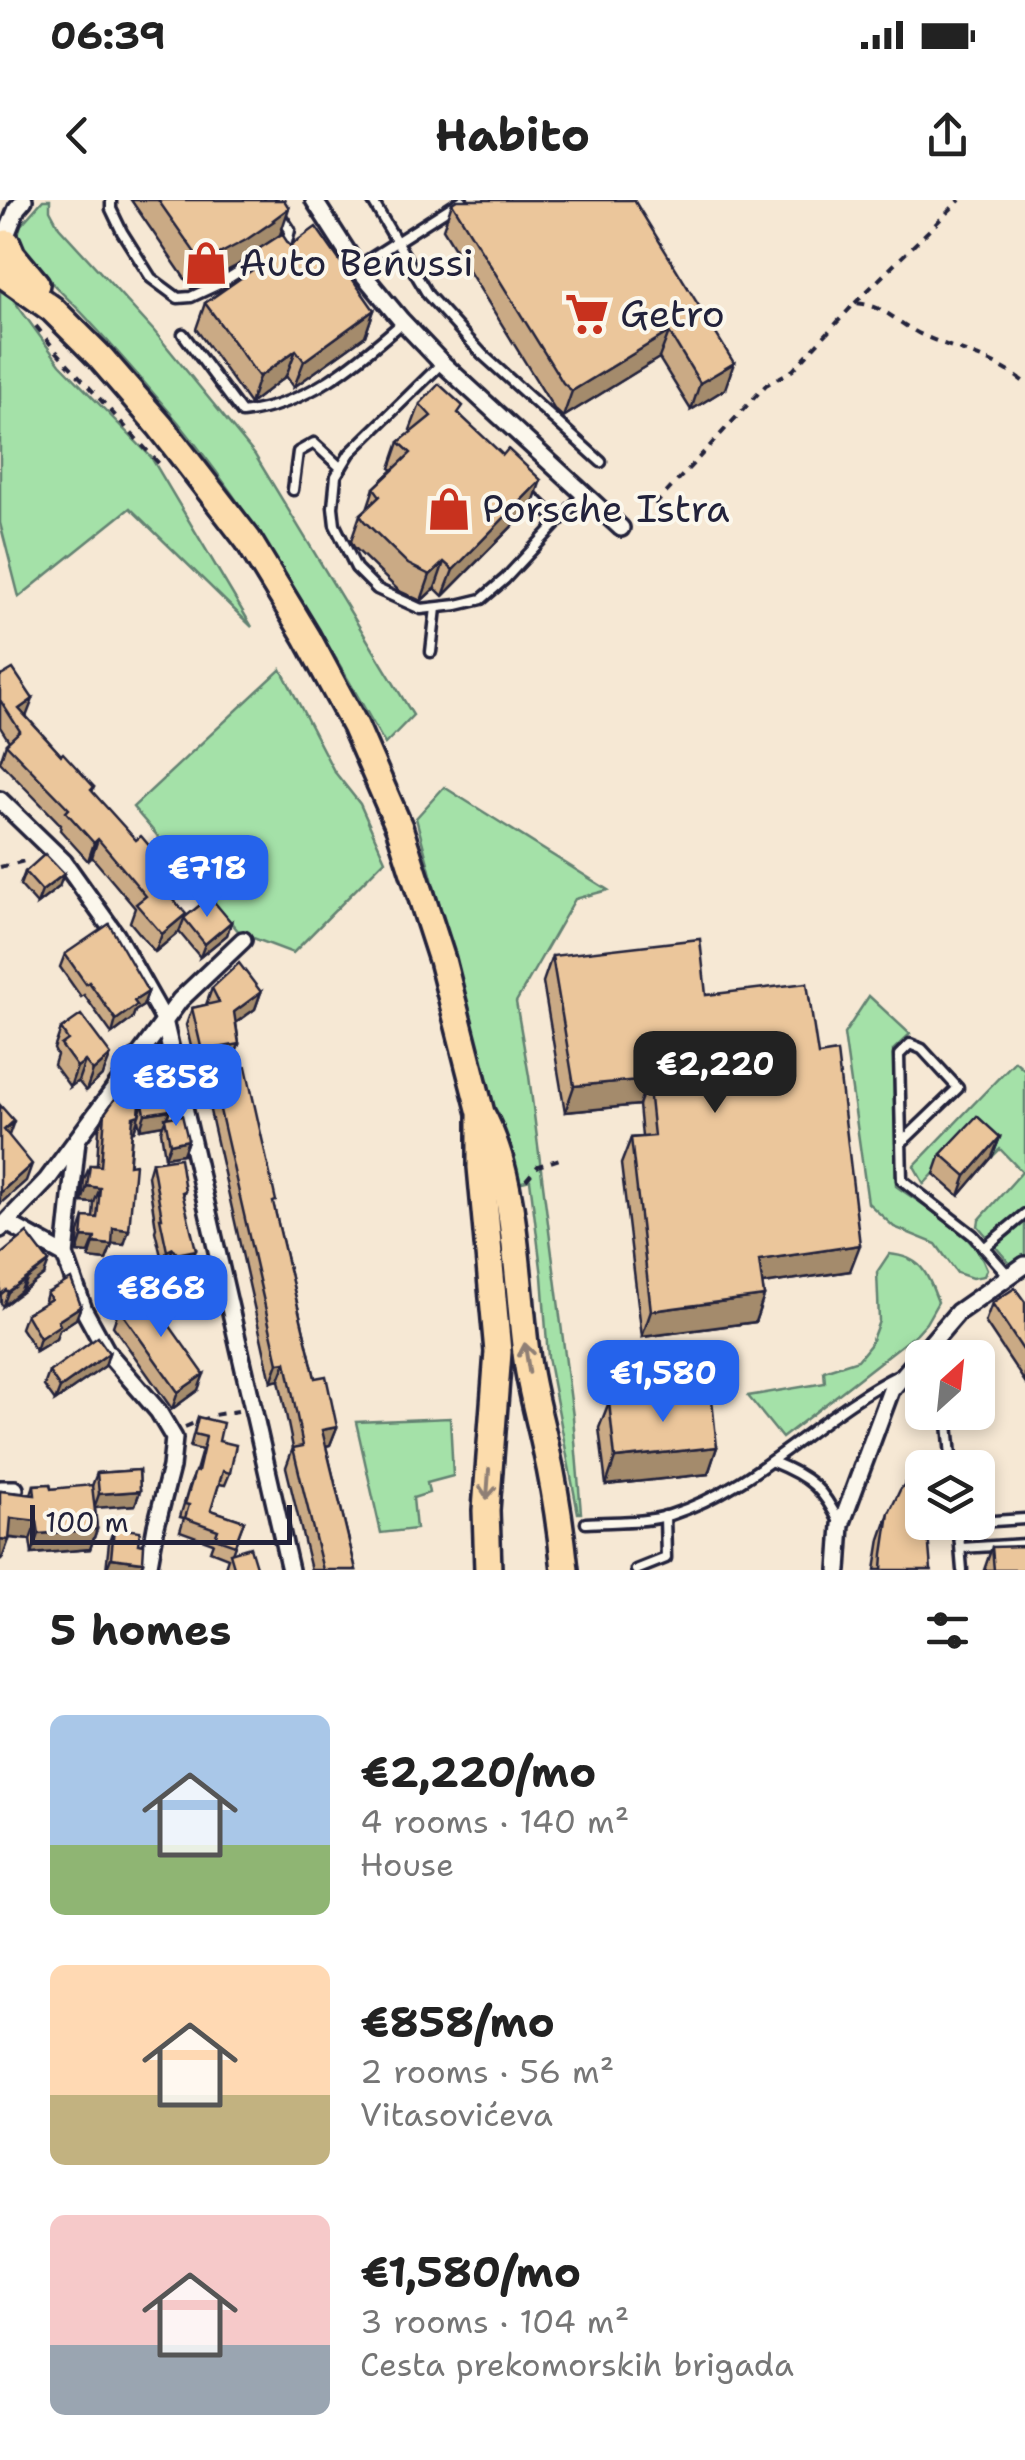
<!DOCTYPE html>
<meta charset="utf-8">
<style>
body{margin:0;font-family:"Shantell Sans",sans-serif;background:#f6f6f6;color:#222;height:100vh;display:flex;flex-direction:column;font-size:38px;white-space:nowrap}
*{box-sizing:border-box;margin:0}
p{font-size:32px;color:#767676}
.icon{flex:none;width:55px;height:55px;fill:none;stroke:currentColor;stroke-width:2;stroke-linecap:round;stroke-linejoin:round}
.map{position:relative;height:1370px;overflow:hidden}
.panel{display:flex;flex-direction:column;background:#fff;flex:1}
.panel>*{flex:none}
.needle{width:65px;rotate:27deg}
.fabs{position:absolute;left:905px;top:1140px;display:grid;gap:20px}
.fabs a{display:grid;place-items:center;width:90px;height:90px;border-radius:15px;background:#fff;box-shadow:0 5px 15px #0003;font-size:50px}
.scale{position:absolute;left:30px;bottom:25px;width:262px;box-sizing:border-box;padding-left:10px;border:5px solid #22223b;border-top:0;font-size:28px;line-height:35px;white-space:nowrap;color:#22223b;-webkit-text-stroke:8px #fbf7ec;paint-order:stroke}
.price{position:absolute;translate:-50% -85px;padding:0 22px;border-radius:20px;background:#2563eb;color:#fff;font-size:32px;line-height:65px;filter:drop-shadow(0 2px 5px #0008)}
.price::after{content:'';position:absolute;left:50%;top:60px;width:30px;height:22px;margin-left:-15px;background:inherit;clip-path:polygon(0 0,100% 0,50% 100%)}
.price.selected{background:#222;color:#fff}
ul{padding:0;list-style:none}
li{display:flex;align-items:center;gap:30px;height:250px;padding:0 50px}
li span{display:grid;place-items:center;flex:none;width:280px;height:200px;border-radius:15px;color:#555}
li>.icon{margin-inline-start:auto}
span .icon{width:120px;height:120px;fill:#fffc;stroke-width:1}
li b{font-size:42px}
h2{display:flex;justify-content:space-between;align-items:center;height:120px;padding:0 50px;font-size:42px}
.status{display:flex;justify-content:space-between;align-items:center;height:70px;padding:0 50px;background:#fff;direction:ltr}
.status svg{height:28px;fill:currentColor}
header{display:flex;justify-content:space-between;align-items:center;height:130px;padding:0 50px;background:#fff;font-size:45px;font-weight:700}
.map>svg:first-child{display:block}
.green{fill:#a4e1a8;stroke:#638272;stroke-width:2.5}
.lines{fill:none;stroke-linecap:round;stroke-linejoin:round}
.lane-casing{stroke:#22223b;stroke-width:15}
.street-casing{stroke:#22223b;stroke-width:22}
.primary-casing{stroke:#22223b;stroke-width:32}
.path{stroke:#22223b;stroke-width:4;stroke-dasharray:8 8;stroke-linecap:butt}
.lane{stroke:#fbf7ec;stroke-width:8}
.street{stroke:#fbf7ec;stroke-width:15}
.primary{stroke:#fcdcac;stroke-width:25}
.wall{fill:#caaa85;stroke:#22223b;stroke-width:2.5}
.shaded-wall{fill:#a48b6c;stroke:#22223b;stroke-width:2.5}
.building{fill:#ebc69b;stroke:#22223b;stroke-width:2.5}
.oneway{stroke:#8f7f74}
.labels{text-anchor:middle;stroke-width:8;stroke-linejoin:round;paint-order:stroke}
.poi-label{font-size:38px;fill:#22223b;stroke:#fbf7ec;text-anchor:start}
</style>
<div class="status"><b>06:39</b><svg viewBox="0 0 49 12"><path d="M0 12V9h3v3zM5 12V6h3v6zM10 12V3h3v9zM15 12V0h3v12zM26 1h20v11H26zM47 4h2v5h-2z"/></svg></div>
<header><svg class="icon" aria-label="back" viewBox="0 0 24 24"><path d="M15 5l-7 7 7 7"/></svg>Habito<svg class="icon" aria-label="share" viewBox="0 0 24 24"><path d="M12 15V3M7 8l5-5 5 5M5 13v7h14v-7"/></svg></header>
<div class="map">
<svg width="1025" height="1370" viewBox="0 0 1025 1370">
<rect width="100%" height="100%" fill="#f6e8d4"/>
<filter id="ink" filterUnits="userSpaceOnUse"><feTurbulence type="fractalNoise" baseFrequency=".01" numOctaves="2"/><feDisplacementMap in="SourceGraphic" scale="20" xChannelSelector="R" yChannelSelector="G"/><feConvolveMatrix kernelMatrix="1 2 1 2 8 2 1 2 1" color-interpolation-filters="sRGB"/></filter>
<g filter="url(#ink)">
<g class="green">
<path d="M 43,0 L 50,0 L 50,10 L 59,27 L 154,131 L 255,255 L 413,515 L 385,544 C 322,433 259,322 178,222 C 150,189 122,156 92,124 C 67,95 35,72 17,38 L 21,25 Z"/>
<polygon points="0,87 10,95 60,164 151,257 252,427 130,308 19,397 0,323"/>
<polygon points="281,469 334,571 360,604 385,660 293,753 240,733 133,607"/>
<polygon points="444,587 608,690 575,699 516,802 529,876 573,1217 581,1313 578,1313 548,1157 542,1076 530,980 518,983 497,924 416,618"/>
<path d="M 869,796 L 910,834 L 893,850 L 896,986 C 926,1008 975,1033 987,1069 L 984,1076 L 972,1078 L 957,1073 L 936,1044 L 894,1027 L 868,1003 L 844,834 Z"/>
<polygon points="1015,861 1025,870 1025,1055 1012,1066 978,1026 979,1020 1022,972 1000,949 992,957 969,936 924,984 914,966"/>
<path d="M 889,1054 C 922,1057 927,1073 938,1102 L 926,1123 L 917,1133 L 782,1238 L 748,1196 L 825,1183 L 824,1171 L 858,1160 L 870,1145 L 879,1121 L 877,1072 Z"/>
<polygon points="450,1218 453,1276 427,1283 429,1293 413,1298 416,1329 381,1333 356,1222"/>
</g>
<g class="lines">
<g class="lane-casing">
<g id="lane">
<polyline points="111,0 111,9 122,32 151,78 178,98 191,97 219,84 256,61"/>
<polyline points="270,0 290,30 287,42 280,46"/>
<polyline points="372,0 428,95 483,155 601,262"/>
<polyline points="357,67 462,0"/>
<path d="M 183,134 L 242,213 C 307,205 354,165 402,123"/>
<polyline points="442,163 350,253 336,276 333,307 335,325 356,368 377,389 421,409 457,405 482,399 505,379 584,294"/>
<polyline points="293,290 298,252 314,243 341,268"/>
<polyline points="529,293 558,321"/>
<polyline points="431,452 436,408"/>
<polyline points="901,943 958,888 922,849 910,844 899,855 902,980 973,1035 1009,1076"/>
<polyline points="984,1048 1025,1014"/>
<polyline points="947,1212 952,1268"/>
<path d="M 773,1262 C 810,1277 823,1288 840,1324"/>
<polyline points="958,1322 962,1370"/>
<polyline points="978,1322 1025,1319"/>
<path d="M 586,1323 C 613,1321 645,1323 670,1315 C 758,1287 819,1214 900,1174"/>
<polyline points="961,1348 1025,1344"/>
<polyline points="636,1370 666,1358 665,1316"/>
</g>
</g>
<g class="street-casing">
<g id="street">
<polyline points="314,0 357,67 401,120 442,163 621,328"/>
<polyline points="7,33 17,8 24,0"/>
<polyline points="0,600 64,662 116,735 164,820 290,1370"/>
<polyline points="7,1023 65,1055 77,940"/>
<polyline points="0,1029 47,980 180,800 243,740"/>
<polyline points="65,1055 84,1110 107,1152 158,1211 174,1238 171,1267 156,1326 148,1370"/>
<polyline points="0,1289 15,1289"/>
<polyline points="838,1370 841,1325 891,1190 958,1112 1025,1065"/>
</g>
</g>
<g class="primary-casing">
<g id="primary">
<polyline points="7,43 12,55 36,84"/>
<path d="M 0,72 L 52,109 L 100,157 L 160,226 L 248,340 L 307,437 L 355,526 L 399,627 L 442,760 L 481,913 C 518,980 516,1084 527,1160 C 531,1190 540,1220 546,1249 C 555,1289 561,1330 565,1370"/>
<polyline points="481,918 481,967 498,1152 486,1310 488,1370"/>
</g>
</g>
<g class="path">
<polyline points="855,103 960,0"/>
<polyline points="36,126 56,151 163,268"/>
<path d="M 655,305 L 766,185 L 793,170 L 855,103 C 884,105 893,120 918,133 C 955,151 992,156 1025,183"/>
<polyline points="0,667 29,660"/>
<polyline points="526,980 538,966 563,958"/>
<polyline points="185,1227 214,1215 238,1211"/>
</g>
<use href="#lane" class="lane"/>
<use href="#street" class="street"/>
<use href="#primary" class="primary"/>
</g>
<g class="wall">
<polygon points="131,0 284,0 280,35 266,45 290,46 374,110 365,136 294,187 286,176 250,204 196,129 205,103 245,75 253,55 192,89"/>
<polygon points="634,0 725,189 691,210 659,158 563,217 554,209 443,29 452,3"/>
<polygon points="420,204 460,214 532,306 443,396 435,388 421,401 399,391 354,347 351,341 360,315 367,309 374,288 393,270 390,268 399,242 412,232 410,230"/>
<polygon points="0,475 27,517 61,555 94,587 92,592 166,691 184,718 231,722 227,735 200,757 179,732 155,752 130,722 135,708 92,657 88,661 60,630 61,625 0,562 6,544 9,541 0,527"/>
<polygon points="25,672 59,687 37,704 20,685"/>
<polygon points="65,754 148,792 143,806 135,811 132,819 112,834 84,795 81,797 60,767"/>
<polygon points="552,756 706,795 850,1071 762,1084 764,1096 755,1122 642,1137 621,964 631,938 642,937 639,905 565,912 543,782"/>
<polygon points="212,788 261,792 255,809 236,823 239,844 233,861 196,868 186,825 192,808 206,805"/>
<polygon points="61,829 103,875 86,891 78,881 70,887 54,865 57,855 54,849"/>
<polygon points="212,875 274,1007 315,1178 337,1227 330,1245 326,1246 356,1370 311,1370 286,1267 293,1248 279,1180 271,1182 206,893"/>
<polygon points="123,888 170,910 167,918 188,940 183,954 165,957 161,931 163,925 140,929 138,919 134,931 132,931 124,1045 112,1044 106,1060 89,1058 89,1053 77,1052 79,1032 84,1017 93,1018 94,1003 82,1002 84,980 90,965 97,965 99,928 105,913"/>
<polygon points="1000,937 992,957 959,996 934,974 941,954"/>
<polygon points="152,962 185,991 183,996 191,1063 172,1068 168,1061 163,1064 155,1031 156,1028 148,976"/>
<polygon points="0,1055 44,1075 3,1106 1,1104"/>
<polygon points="47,1093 81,1106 76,1119 59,1130 56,1139 36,1151 21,1128 26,1114 44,1104"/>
<polygon points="1025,1102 1025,1182 985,1122 992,1103"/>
<polygon points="119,1109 198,1190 172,1209 113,1126"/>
<polygon points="109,1153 105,1166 55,1201 44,1186 49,1172"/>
<polygon points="609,1202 717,1247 708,1274 606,1285 599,1228"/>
<polygon points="198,1217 219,1241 230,1273 225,1285 219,1284 211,1310 244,1321 232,1353 257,1370 226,1370 225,1367 228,1358 210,1351 213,1343 180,1331 184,1318 180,1317 190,1284 196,1271 202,1250 190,1247"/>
<polygon points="139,1270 140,1291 135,1305 95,1307 97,1329 90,1349 32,1354 30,1340 9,1338 2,1359 0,1359 0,1291 31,1294 34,1285 50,1284 51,1289 92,1286 97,1273"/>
<polygon points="889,1313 931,1370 875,1370 880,1339"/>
<polygon points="114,1328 138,1344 140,1370 106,1370 109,1342"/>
<polygon points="992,1347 1025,1370 984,1370"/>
</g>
<g class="shaded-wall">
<polygon points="289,8 280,35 236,66 192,89 202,63"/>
<polygon points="374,110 365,136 294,187 304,161"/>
<polygon points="669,132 659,158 563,217 572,191"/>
<polygon points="296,150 286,176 250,204 259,177"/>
<polygon points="734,163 725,189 691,210 700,183"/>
<polygon points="541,280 532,306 443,396 453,370"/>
<polygon points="444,362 435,388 421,401 430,375"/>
<polygon points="33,499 26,517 19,509"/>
<polygon points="98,639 92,657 88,661 94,643"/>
<polygon points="64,674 59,687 37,704 42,691"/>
<polygon points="173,674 166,692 160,684"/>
<polygon points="186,714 179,732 155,752 162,734"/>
<polygon points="231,722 227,735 200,757 205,744"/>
<polygon points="148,792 143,806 135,811 132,819 112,834 116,820 134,801"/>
<polygon points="261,792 255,809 227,829 234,812"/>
<polygon points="239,844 233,861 196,868 202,851"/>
<polygon points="111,855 103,875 86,891 93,871"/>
<polygon points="85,861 78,881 70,887 77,867"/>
<polygon points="648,879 639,905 565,912 574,886"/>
<polygon points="140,903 143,903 134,931 128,932"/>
<polygon points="170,910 163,925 140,929 145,914"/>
<polygon points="14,921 8,938 4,930"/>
<polygon points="1000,937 992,957 959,996 966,976"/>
<polygon points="188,940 183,954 165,957 170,944"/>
<polygon points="32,964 26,981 0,1004 0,993"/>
<polygon points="87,986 100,988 94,1003 82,1002"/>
<polygon points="113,1028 129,1030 124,1045 108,1043"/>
<polygon points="82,1037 95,1038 89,1053 77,1052"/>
<polygon points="94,1043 112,1045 106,1060 89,1058"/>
<polygon points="860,1045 850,1071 750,1086 759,1060"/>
<polygon points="173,1048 168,1061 163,1064 167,1051"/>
<polygon points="196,1050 191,1063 172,1068 177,1054"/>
<polygon points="49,1062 44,1075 22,1092 27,1079"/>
<polygon points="26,1077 21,1091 3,1106 8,1092"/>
<polygon points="764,1096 755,1122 642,1137 651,1111"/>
<polygon points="81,1106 76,1119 59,1130 56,1139 36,1151 40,1138 58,1121"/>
<polygon points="109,1153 105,1166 55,1201 60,1188"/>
<polygon points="286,1162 279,1180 271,1182 278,1163"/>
<polygon points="204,1174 198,1190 172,1209 178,1192"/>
<polygon points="337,1227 330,1245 315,1248 322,1230"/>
<polygon points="717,1247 708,1274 606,1285 615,1258"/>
<polygon points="140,1291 135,1305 94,1308 99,1294"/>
<polygon points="11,1318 37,1321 30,1340 4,1337"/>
<polygon points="97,1329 90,1349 32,1354 39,1334"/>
<polygon points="0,1339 9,1340 2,1359 0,1359"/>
<polygon points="111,1358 143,1362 140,1370 106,1370"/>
</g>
<g class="building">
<polygon points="158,0 284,0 289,8 273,20 274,21 246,40 202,63"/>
<polygon points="457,0 634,0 734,163 700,183 669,132 572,191 563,183 452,3"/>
<polygon points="316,27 374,110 304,161 296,150 259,177 205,103 261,64 254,52 282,34 290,46"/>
<polygon points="439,184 463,206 458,213 503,255 508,249 541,280 453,370 444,362 430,375 408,364 364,321 360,315 380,296 374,288 411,253 399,242 431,216 420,204"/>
<polygon points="13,469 33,499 19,509 61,555 63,553 94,587 91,590 136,640 141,636 173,674 160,684 186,714 162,734 136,704 146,696 98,639 94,643 66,612 69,609 6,544 20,531 0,500 0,475 1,476"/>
<polygon points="45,654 64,674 42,691 25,672"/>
<polygon points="210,697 231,722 205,744 184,718"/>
<polygon points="109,724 148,792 134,801 137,805 116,820 89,782 86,784 65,754"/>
<polygon points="700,739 706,795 807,783 818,855 837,852 860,1045 759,1060 764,1096 651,1111 631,938 654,936 648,879 574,886 552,756"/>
<polygon points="239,763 261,792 234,812 239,844 202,851 192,808 219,802 212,788"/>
<polygon points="81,815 111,855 93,871 85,861 77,867 61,845 68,840 61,829"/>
<polygon points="246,867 276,1001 273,1002 315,1178 326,1176 337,1227 322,1230 356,1370 323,1370 293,1248 303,1246 286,1162 278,1163 212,875"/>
<polygon points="164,875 170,910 145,914 143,903 140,903 139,915 133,917 129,965 135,964 129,1030 113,1028 112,1045 94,1043 95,1038 82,1037 84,1017 97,1018 100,988 87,986 90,965 101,966 105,913 123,888 132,881"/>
<polygon points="0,905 14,921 4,930 32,964 0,993"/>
<polygon points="182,915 188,940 170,944 165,918"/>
<polygon points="977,916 1000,937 966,976 941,954"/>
<polygon points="180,958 185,991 182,992 196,1050 177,1054 173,1048 167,1051 160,1018 162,1018 152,962"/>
<polygon points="27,1033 49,1062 8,1092 6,1090 0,1095 0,1055"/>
<polygon points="71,1079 81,1106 58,1121 60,1125 40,1138 26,1114 51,1099 47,1093"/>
<polygon points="1015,1088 1025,1102 1025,1153 992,1103"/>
<polygon points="148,1089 170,1119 167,1122 204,1174 178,1192 119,1109"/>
<polygon points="98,1137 109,1153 60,1188 49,1172"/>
<polygon points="711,1191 717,1247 615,1258 609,1202"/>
<polygon points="198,1217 223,1223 219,1241 236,1245 230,1273 223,1271 211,1310 244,1321 235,1345 215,1338 218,1330 185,1318 189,1305 185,1304 195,1271 198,1272 206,1237 194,1234"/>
<polygon points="922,1269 922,1322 927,1322 931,1370 882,1370 883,1354 889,1313 900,1290 911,1276"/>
<polygon points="139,1270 140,1291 99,1294 97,1273"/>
<polygon points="50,1284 51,1289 92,1285 97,1329 39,1334 37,1321 11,1318 9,1340 0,1339 0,1291 35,1295 34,1285"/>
<polygon points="114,1328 140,1331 138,1344 144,1345 143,1362 111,1358"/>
<polygon points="1025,1346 1025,1370 994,1370 992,1347"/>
<polygon points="250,1347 257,1370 235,1370 230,1353"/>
</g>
<defs><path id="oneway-shaft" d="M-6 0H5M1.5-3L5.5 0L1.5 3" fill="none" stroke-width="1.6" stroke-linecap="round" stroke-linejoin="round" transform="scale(2.5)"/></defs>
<g class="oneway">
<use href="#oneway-shaft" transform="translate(527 1158) rotate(-99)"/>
<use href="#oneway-shaft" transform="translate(488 1284) rotate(94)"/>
</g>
</g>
<defs>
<g id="shop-bare" transform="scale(3.45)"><path d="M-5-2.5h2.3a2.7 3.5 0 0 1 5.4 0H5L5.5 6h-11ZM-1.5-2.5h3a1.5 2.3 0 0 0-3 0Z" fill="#c8321e" stroke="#fbf7ec" stroke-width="2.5" paint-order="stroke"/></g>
<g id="supermarket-bare" transform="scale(3.45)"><path d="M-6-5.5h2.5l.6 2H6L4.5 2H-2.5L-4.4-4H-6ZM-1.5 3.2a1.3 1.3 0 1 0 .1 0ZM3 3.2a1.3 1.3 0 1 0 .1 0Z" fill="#c8321e" stroke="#fbf7ec" stroke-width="2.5" paint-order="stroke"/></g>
</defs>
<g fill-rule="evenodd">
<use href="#shop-bare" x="206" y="63"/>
<use href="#supermarket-bare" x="587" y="114"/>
<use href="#shop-bare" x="449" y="309"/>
</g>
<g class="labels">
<g class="poi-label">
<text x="239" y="76">Auto Benussi</text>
<text x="620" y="127">Getro</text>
<text x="482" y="322">Porsche Istra</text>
</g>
</g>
</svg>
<div class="fabs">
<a><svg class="needle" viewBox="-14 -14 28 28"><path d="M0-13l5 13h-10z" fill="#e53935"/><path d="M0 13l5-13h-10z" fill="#767676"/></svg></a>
<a><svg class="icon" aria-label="layers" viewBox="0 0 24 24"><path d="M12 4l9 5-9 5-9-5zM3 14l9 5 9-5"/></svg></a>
</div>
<div class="scale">100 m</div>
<b class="price" style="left:207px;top:720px">€718</b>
<b class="price selected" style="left:715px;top:916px">€2,220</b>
<b class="price" style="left:176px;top:929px">€858</b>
<b class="price" style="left:161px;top:1140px">€868</b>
<b class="price" style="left:663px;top:1225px">€1,580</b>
</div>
<section class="panel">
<h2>5 homes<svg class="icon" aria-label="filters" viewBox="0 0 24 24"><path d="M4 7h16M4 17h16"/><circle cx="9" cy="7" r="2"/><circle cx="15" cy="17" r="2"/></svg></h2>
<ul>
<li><span style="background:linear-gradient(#a9c7e8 65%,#8fb573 0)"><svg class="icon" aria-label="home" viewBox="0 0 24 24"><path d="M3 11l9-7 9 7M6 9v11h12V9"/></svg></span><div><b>€2,220/mo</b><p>4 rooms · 140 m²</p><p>House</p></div></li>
<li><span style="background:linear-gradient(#ffd9b3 65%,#c2b280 0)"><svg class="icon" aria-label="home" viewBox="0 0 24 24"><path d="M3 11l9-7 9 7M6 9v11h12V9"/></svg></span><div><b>€858/mo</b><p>2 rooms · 56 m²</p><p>Vitasovićeva</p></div></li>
<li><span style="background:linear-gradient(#f6c9c9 65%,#9aa5b1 0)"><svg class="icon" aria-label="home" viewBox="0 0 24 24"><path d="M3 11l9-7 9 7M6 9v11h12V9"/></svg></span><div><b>€1,580/mo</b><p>3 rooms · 104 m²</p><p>Cesta prekomorskih brigada</p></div></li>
</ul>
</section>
